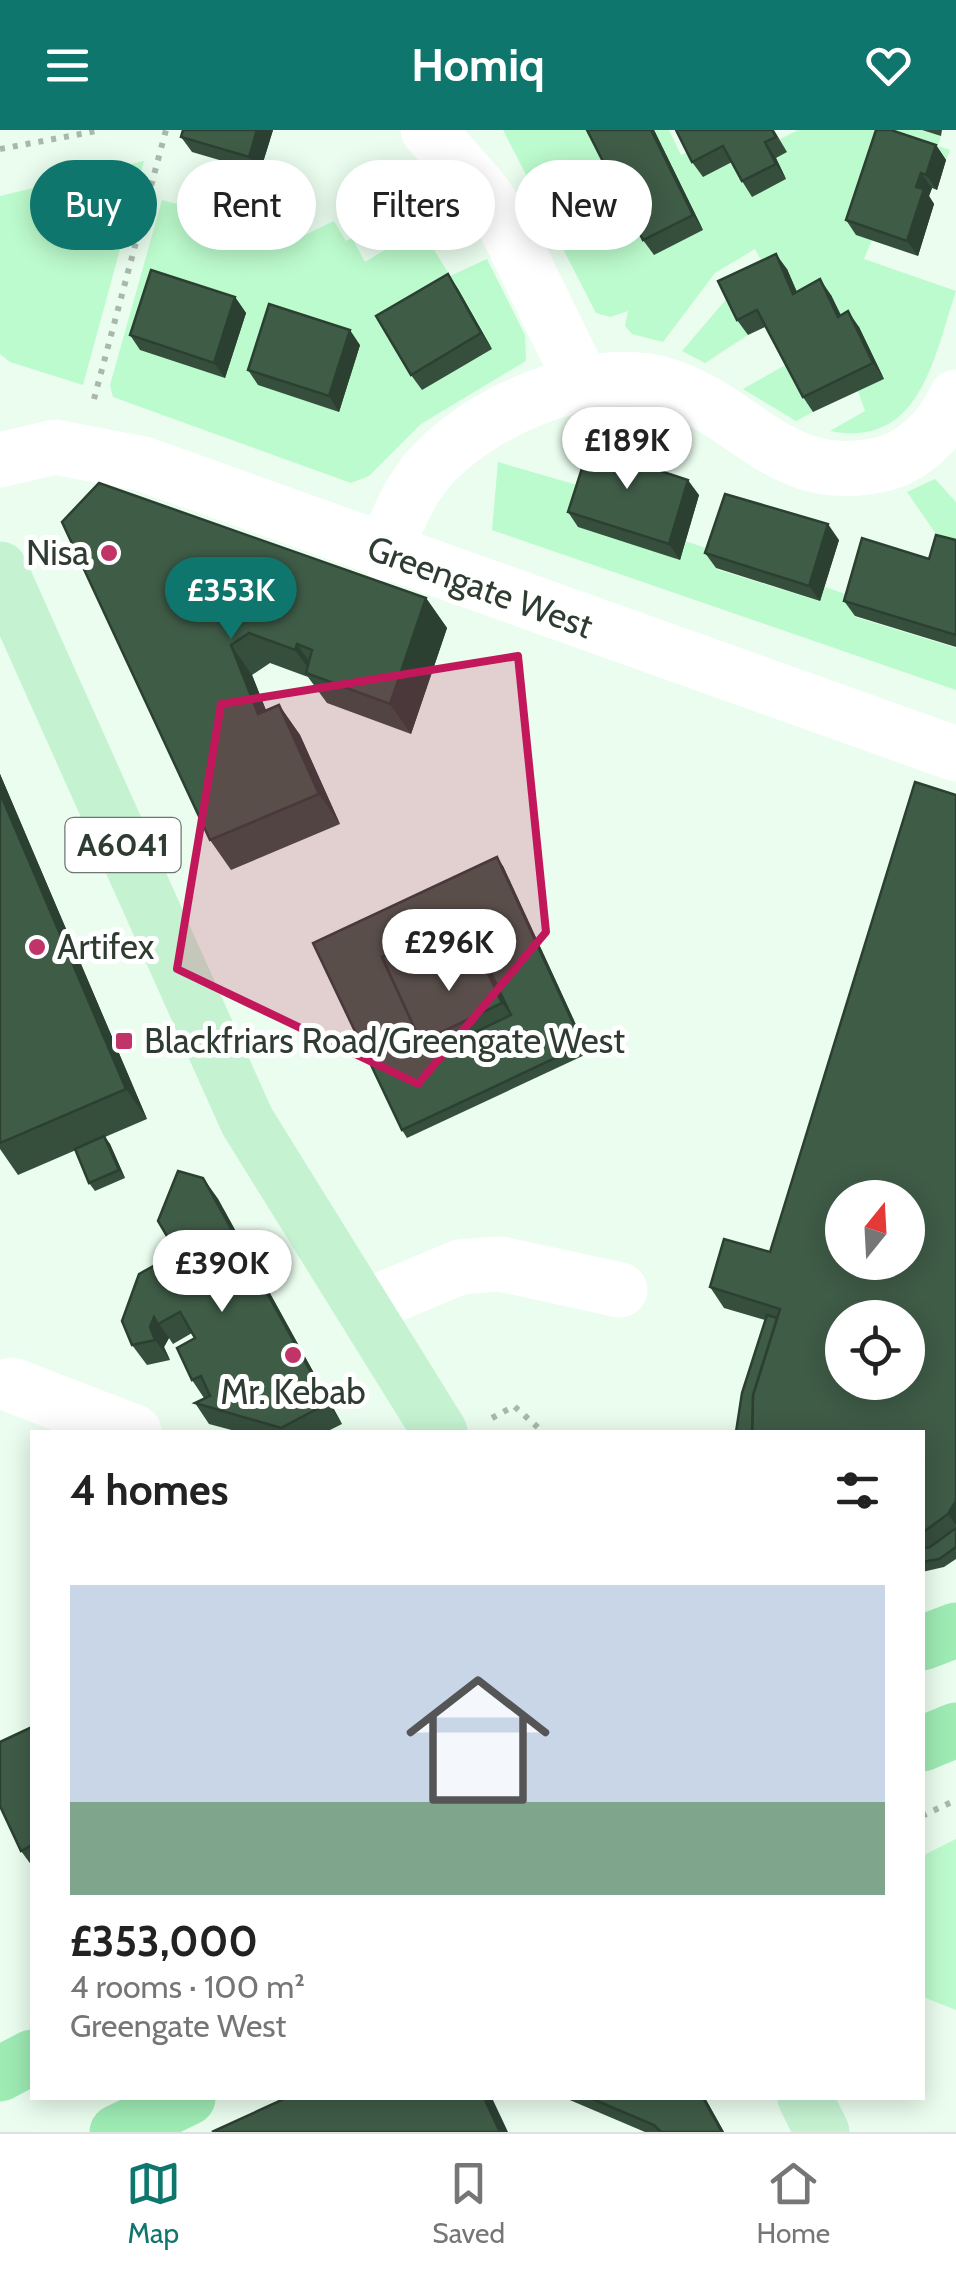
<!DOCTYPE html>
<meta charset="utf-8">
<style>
body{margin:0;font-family:Cabin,sans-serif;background:#f2f2f2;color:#222;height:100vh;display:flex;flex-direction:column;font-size:38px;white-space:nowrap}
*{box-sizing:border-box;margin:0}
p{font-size:32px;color:#767676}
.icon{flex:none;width:55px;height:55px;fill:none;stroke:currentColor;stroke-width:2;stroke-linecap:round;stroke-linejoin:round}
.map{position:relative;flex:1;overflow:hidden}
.drawer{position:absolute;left:30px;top:1300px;width:895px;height:670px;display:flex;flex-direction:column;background:#fff;border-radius:0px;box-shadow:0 5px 25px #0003}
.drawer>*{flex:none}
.banner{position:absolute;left:30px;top:30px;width:898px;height:90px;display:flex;gap:20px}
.needle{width:65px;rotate:18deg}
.tools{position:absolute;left:825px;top:1050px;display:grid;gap:20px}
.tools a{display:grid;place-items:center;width:100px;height:100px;border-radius:50%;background:#fff;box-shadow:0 5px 25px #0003;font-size:50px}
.price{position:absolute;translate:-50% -85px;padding:0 22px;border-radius:35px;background:#fff;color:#222;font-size:32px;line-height:65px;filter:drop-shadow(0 2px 5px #0008)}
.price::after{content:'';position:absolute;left:50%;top:60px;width:30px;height:22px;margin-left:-15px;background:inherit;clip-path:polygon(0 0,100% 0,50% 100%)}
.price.on{background:#0f766e;color:#fff}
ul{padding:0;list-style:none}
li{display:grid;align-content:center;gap:20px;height:530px;padding:0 40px}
li span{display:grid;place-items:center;height:310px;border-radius:0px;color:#555}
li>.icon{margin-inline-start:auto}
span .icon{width:180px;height:180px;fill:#fffc;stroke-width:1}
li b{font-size:42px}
h2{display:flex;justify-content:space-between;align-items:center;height:120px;padding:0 40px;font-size:42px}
.pill{padding:0 35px;border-radius:45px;background:#fff;box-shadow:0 5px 25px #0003;font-size:35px;line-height:90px}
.pill.on{background:#0f766e;color:#fff}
header{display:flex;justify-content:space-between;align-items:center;height:130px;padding:0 40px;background:#0f766e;color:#fff;font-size:45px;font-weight:700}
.tabs{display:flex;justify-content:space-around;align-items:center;height:140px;border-top:2px solid #e0e0e0;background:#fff;font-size:28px;color:#767676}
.tabs a{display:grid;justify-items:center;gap:5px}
.tabs .on{color:#0f766e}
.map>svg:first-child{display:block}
.green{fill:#bcfbcd}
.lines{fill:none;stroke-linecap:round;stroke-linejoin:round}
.path{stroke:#a8b9ac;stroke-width:6;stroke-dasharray:5 8;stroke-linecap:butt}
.minor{stroke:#fff;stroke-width:55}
.major{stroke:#c5f3d2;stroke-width:55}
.highway{stroke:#9eebb4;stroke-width:55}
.wall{fill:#364f3d}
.shaded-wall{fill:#2c4032}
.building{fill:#3f5c47;stroke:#2c4032;stroke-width:2.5;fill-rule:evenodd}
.marked{fill:#c2185b;fill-opacity:0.2;stroke:#c2185b;stroke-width:8;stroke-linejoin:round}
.poi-dot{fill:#c03468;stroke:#fff;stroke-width:4}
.labels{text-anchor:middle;stroke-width:10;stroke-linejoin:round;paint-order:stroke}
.shield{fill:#fff;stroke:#6d7670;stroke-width:2.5}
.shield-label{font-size:32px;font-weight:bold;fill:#2f3c32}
.poi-label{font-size:35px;fill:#2f3c32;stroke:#fff;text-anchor:start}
.street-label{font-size:35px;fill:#2f3c32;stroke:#fff}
</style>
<header><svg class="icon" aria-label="menu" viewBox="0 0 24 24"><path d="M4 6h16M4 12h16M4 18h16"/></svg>Homiq<svg class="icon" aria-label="heart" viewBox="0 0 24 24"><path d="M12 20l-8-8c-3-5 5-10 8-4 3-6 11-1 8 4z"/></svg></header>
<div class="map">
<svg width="956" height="2002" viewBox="0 0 956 2002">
<rect width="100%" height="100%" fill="#eafdee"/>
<g class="green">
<polygon points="503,0 590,0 606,30 537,66"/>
<path d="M 651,0 L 669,0 L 681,25 L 690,21 L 786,49 L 776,27 L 786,22 L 780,9 L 798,0 L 922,0 L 941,6 L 938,16 L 950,20 L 946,30 L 888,11 L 872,110 L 864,129 L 956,161 C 934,226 921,319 830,301 L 865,281 L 858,261 L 883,249 L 770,147 L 755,119 L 715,143 L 663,212 L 632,204 L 625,196 L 628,181 L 610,187 L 596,183 L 561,115 L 632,83 Z"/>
<polygon points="144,31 83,255 10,232 0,224 0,66"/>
<polygon points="162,70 301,107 334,91 346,111 352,108 365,132 421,98 450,146 487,129 525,205 526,231 421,294 369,346 351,353 113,267 110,255"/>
<polygon points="729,166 748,205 705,233 682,221"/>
<polygon points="787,234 813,282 796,291 743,259"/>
<polygon points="498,332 591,359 679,429 685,411 721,423 716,439 819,471 825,457 860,469 855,487 956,518 956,560 492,400"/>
<polygon points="935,349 956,372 956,422 947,420 907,362"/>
<polygon points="956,1709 956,1880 923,1867 922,1726"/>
</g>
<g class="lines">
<g class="path">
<polyline points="0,19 102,0"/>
<polyline points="94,269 166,0"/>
<polyline points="492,1288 514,1276 543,1302"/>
<polyline points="922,1686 956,1670"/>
</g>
<g class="minor">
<polyline points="428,0 482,61 506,97 582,252"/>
<polyline points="0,330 55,317 143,334 956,624"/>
<path d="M 386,424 C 395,394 406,367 426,342 C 475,283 590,232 665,255 C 746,280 779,356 879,335 C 913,328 942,299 956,267"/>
<polyline points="365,1177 460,1137 500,1134 620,1160"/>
<polyline points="12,1255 134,1302"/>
</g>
<g class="major">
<polyline points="0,439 247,991 440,1302"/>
<polyline points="805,1968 822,2002"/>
</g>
<g class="highway">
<polyline points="922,1513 956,1500"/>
<polyline points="922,1614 956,1600"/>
<polyline points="0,1944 32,1927"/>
<polyline points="117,2002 188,1968"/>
</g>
</g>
<g class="wall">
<polygon points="183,0 273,0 260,42 192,22 181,7"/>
<polygon points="587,0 654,0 703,100 654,125 643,110"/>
<polygon points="676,0 774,0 787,22 776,28 786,49 752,67 742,51 732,32 703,47 692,32"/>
<polygon points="922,0 942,0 941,6"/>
<polygon points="936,15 946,30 937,60 932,58 929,66 934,74 918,126 856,105 846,90"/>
<polygon points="787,139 797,162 831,165 841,185 859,197 884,249 813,282 803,267 765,197 748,205 737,190"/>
<polygon points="448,144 458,159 492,219 422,260 411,245"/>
<polygon points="235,167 246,183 225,248 140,220 130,205"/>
<polygon points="360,215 339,282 258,255 248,240"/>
<polygon points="652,338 699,365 680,430 578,397 568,382"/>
<polygon points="62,392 426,468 447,498 411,604 327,573 308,547 270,533 252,545 266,580 279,575 300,605 340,694 231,740 210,710"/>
<polygon points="839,410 820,471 716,438 705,423"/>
<polygon points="956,410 956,517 855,486 844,471 929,429"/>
<polygon points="0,644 147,989 105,1007 110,1014 125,1048 95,1061 89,1053 76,1020 18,1045 0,1019"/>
<polygon points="956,665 956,1429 944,1437 922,1442 922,1302 765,1190 724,1178 710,1157 770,1122"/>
<polygon points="503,736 589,923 407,1008 402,1000 313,813"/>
<polygon points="203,1048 218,1069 342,1294 326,1302 239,1302 209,1294 195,1273 204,1268 192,1250 195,1208 192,1203 173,1214 169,1208 164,1217 170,1230 147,1235 132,1215 177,1123"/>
<polygon points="32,1597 32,1736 21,1721"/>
<polygon points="565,1968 705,1968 724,2002 645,2002"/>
</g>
<g class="shaded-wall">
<polygon points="257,0 273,0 260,42 249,27"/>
<polygon points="651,0 654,0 703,100 693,85"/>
<polygon points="765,12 776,28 786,49 776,34"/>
<polygon points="936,15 946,30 937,60 926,45"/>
<polygon points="921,43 932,58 929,66 934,74 918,126 907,111 916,57"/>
<polygon points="776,124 787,139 804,179 793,164"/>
<polygon points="448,144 458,159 492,219 481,203"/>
<polygon points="820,149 831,165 848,202 838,187"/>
<polygon points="235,167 246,183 225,248 214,233"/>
<polygon points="848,181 859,197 884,249 873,233"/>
<polygon points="350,200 360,215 339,282 329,266"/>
<polygon points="642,323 653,339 639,334"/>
<polygon points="688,350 699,365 680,430 669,414"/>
<polygon points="828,394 839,410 820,471 809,456"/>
<polygon points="426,468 447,498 411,604 390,574"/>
<polygon points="297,514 318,544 314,546 295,520"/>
<polygon points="231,515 252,545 279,614 258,584"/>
<polygon points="279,575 300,605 340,694 319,664"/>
<polygon points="0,644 147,989 126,959 0,663"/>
<polygon points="497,727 503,736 589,923 583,915"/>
<polygon points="462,789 477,809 517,894 502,873"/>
<polygon points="104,1006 110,1014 125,1048 119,1040"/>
<polygon points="203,1048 218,1069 342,1294 328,1273"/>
<polygon points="154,1187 169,1208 164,1217 170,1230 155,1210 150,1197"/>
<polygon points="956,1371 956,1395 948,1384"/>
<polygon points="484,1968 492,1968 508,2002 500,2002"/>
<polygon points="703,1968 705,1968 724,2002 722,2002"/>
</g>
<g class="building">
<polygon points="183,0 257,0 249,27 181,7"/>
<polygon points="587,0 651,0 693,85 643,110"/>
<polygon points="676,0 772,0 776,7 765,12 776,34 742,51 723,16 692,32"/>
<polygon points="876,0 891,0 936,15 926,45 921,43 916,57 924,59 907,111 846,90"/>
<polygon points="776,124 793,164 820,149 838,187 848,181 873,233 803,267 757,180 737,190 718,151"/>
<polygon points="151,140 235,167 214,233 130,205"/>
<polygon points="448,144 481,203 411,245 376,186"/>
<polygon points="269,174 350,200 329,266 248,240"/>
<polygon points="592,307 642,323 639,334 688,350 669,414 568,382"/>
<polygon points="99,353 426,468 390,574 306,543 312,520 297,514 295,520 249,503 231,515 258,584 279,575 319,664 210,710 62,392"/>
<polygon points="725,364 828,394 809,456 705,423"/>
<polygon points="936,405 956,410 956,505 844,471 862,408 929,429"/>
<path d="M 915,652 L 956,665 L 956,1371 L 948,1384 L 922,1403 L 922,1302 L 752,1302 L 753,1265 L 780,1179 L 710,1157 L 724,1109 L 770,1122 ZM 842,1068 L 908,1068 L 908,1132 L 842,1132 ZM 842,1188 L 908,1188 L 908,1252 L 842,1252 Z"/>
<polygon points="0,663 126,959 0,1013"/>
<path d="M 497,727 L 583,915 L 402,1000 L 313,813 ZM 462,789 L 471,801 L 511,885 L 430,924 L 424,910 L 421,912 L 382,827 Z"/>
<polygon points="462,789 502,873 421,912 382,827"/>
<polygon points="104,1006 119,1040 89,1053 75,1019"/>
<polygon points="178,1041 203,1048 328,1273 281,1298 195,1273 210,1266 201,1246 192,1250 177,1218 195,1208 180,1182 158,1194 154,1187 150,1197 155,1210 132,1215 122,1191 139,1144 177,1123 158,1091"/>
<polygon points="767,1185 777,1188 753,1265 752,1302 736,1302 742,1263"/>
<polygon points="956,1398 956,1417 939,1429 922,1432 922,1418 930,1417"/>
<polygon points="32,1597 32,1715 21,1721 0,1676 0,1612"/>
<polygon points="286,1968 484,1968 500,2002 212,2002"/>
<polygon points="590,1968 703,1968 722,2002 661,2002 654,1995"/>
</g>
<path class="marked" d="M 518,526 L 546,802 L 418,954 L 177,839 L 221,574 Z"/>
<g class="poi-dot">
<circle cx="109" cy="423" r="10"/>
<circle cx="37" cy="817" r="10"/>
<rect x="114" y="901" width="20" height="20" rx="5"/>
<circle cx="293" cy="1225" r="10"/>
</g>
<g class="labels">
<rect class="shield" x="65.5" y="688" width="115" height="54" rx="8"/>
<g class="shield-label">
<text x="123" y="726">A6041</text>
</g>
<g class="poi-label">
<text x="89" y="435" text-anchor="end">Nisa</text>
<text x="57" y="829">Artifex</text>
<text x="144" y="923">Blackfriars Road/Greengate West</text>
<text x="293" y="1274" text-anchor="middle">Mr. Kebab</text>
</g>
<g class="street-label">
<text transform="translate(480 457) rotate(20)" y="12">Greengate West</text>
</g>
</g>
</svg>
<div class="tools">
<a><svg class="needle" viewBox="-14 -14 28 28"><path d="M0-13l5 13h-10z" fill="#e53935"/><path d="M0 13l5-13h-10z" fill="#767676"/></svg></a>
<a><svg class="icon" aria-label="locate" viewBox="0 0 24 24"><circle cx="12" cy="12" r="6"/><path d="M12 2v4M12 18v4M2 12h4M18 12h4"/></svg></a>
</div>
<b class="price" style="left:627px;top:362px">£189K</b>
<b class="price on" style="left:231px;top:512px">£353K</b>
<b class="price" style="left:449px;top:864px">£296K</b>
<b class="price" style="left:222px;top:1185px">£390K</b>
<div class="banner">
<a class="pill on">Buy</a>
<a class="pill">Rent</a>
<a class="pill">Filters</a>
<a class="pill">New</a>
</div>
<section class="drawer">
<h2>4 homes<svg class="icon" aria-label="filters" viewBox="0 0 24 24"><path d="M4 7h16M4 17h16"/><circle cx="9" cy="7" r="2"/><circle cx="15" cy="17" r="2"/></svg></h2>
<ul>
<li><span style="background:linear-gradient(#c9d6e8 70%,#7fa58c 0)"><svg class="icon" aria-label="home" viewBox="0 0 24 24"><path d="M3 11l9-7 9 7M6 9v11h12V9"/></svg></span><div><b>£353,000</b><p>4 rooms · 100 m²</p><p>Greengate West</p></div></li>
</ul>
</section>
</div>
<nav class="tabs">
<a class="on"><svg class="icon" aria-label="map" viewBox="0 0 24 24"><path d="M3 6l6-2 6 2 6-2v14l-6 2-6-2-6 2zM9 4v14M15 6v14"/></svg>Map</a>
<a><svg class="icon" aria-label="saved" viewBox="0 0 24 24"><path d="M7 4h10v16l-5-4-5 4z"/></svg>Saved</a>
<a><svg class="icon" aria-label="home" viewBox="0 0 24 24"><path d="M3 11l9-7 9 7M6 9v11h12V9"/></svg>Home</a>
</nav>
